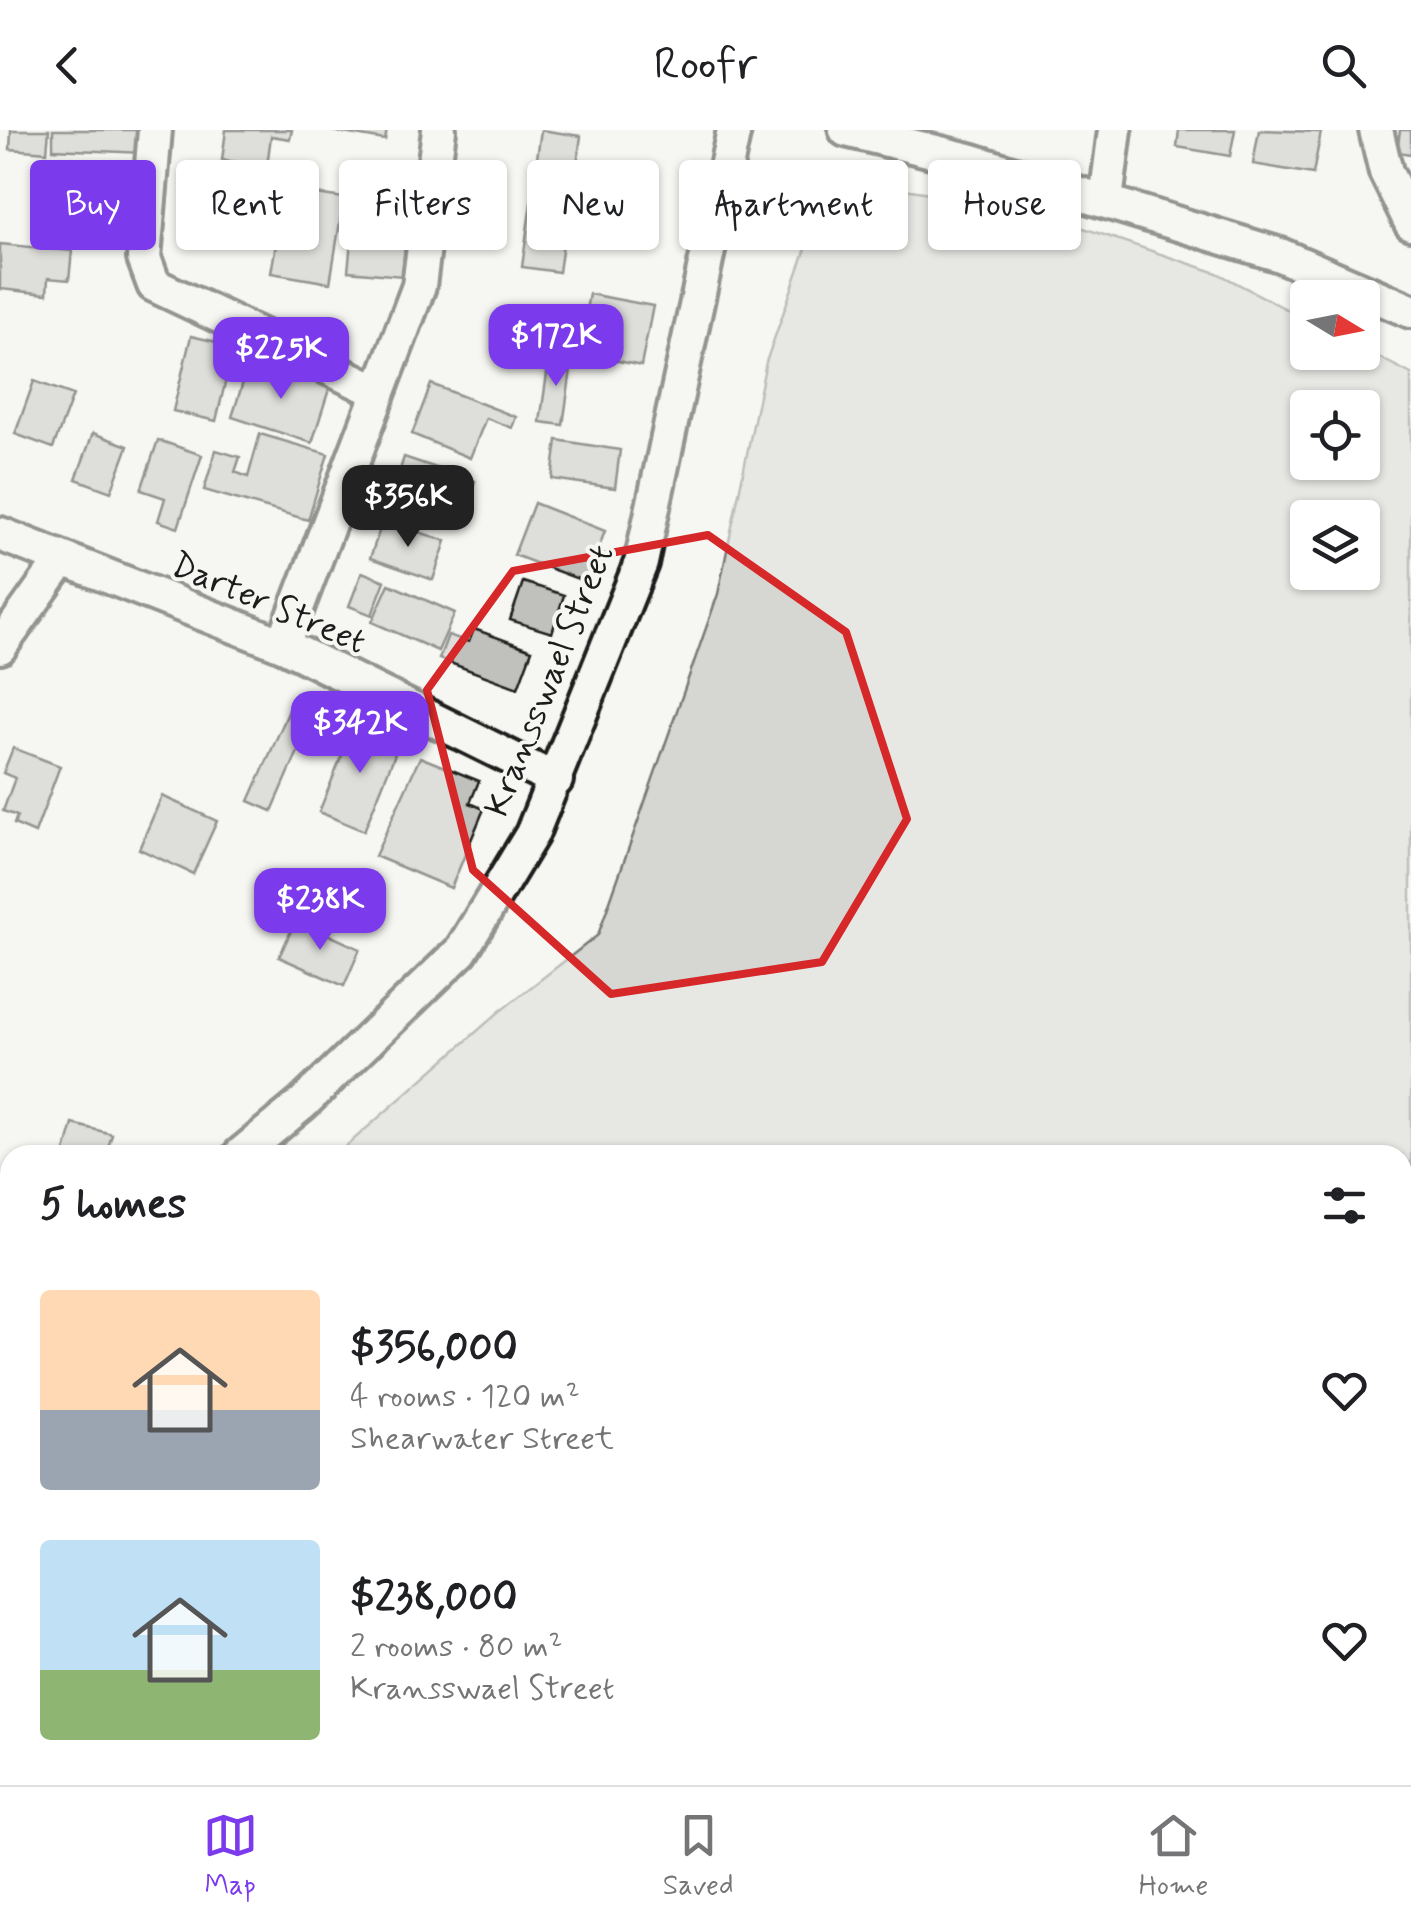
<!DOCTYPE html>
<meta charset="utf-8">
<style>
body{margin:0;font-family:Mynerve,sans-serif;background:#f2f2f2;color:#202124;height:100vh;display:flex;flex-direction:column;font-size:38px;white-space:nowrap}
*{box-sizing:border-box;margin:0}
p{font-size:32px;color:#757577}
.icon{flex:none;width:55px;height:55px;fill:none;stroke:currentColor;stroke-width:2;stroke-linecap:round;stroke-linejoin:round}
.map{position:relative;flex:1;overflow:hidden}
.sheet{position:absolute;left:0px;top:1015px;width:1412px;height:640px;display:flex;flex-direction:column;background:#fff;border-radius:30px 30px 0 0;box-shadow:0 2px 8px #0004}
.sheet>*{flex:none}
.banner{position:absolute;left:30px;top:30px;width:1352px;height:90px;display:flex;gap:20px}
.needle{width:65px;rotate:100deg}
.buttons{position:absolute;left:1290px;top:150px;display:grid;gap:20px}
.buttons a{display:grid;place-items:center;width:90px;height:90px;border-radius:10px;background:#fff;box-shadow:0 2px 8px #0004;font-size:50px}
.price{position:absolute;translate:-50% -85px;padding:0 22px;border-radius:20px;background:#7c3aed;color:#fff;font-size:32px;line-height:65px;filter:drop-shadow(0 2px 5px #0008)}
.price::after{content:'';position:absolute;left:50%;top:60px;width:30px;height:22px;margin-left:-15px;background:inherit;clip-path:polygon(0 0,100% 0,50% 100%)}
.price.on{background:#222;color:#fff}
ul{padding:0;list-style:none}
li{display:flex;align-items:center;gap:30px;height:250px;padding:0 40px}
li span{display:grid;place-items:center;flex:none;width:280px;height:200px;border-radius:10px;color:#555}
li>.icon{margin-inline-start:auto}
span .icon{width:120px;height:120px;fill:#fffc;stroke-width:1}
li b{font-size:42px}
h2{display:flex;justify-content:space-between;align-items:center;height:120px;padding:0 40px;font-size:42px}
.chip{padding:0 35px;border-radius:10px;background:#fff;box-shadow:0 2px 8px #0004;font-size:35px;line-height:90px}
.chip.on{background:#7c3aed;color:#fff}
header{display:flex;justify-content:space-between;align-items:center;height:130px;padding:0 40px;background:#fff;font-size:45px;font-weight:600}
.tab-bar{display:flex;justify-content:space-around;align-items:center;height:140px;border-top:2px solid #e0e0e0;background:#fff;font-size:28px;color:#757577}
.tab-bar a{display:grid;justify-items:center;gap:5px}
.tab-bar .on{color:#7c3aed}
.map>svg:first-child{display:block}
.green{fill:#d6d6d2;stroke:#797977;stroke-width:2.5;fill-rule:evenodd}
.building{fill:#c0c0bd;stroke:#1c1c1c;stroke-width:2.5}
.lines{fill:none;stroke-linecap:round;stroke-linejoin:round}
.minor-casing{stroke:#1c1c1c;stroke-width:40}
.minor{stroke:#f6f6f2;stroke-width:32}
.marked{fill:none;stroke:#d62828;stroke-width:8;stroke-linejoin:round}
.labels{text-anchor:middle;stroke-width:8;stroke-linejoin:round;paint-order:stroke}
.street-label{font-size:35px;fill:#1c1c1c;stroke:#f6f6f2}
</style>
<header><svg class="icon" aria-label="back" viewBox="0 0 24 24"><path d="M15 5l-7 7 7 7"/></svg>Roofr<svg class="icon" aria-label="search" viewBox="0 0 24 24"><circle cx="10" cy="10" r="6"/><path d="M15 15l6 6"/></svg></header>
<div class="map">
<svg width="1411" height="1655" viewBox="0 0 1411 1655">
<rect width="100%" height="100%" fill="#f6f6f2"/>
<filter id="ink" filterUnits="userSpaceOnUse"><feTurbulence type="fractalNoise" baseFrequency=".01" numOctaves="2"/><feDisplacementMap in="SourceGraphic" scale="20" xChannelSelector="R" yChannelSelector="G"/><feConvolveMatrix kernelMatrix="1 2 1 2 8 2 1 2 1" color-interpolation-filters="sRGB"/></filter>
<g filter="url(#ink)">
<path class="green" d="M 844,49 L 1027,79 L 1217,143 L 1307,190 L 1308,222 L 1362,222 L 1363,219 L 1411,244 L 1411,1655 L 0,1655 L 0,1532 L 10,1503 L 10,1645 L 1402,1645 L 1402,1025 L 336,1025 L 499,882 L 598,805 L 718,464 L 766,232 L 816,90 ZM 1308,278 L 1362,278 L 1362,332 L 1308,332 ZM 1308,388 L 1362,388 L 1362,442 L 1308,442 Z"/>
<g class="building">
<polygon points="11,0 49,0 47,22 10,19"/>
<polygon points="53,0 145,0 144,23 53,19"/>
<polygon points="226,0 292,0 290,9 271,6 267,36 222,30"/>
<polygon points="326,0 387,0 385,10"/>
<polygon points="541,0 581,6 573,62 533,56"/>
<polygon points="1179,0 1235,0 1230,26 1177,17"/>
<polygon points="1259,0 1321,2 1313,44 1253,34"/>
<polygon points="1400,0 1411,0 1411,24 1397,22"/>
<polygon points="533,59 570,64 559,142 522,137"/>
<polygon points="356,61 410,66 402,146 348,141"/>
<polygon points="316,64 344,68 330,153 271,143 283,73 314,78"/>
<polygon points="0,114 72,121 69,150 48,148 47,164 0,159"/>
<polygon points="589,164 653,176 641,236 578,222"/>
<polygon points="191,206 234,216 216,291 173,281"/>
<polygon points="550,223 573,226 563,295 540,292"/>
<polygon points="250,230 330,256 312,313 232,287"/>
<polygon points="34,251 73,265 53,318 15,304"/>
<polygon points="431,254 516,287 512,298 486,288 470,328 412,304"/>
<polygon points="93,303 128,316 111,362 76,349"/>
<polygon points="260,304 328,324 308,390 204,360 216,320 240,327 235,342 248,347"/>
<polygon points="158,310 202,325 178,398 158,391 165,368 141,360"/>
<polygon points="557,310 620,320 615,358 552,349"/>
<polygon points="404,327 475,351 460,395 390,371"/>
<polygon points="534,373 605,401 586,452 514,425"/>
<polygon points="383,390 446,411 433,450 370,428"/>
<polygon points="362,442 385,451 372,485 349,476"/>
<polygon points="523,452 564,465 552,503 510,490"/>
<polygon points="389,454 455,483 438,521 372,492"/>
<polygon points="474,499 532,520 518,558 439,529 448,505 469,512"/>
<polygon points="294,569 317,578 272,681 249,671"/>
<polygon points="356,591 401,609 364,701 319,682"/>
<polygon points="13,618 60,636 35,703 14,694 17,686 3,681 15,648 3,643"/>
<polygon points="420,627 479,651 470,673 484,679 451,758 375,726"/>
<polygon points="162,666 217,691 193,744 139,719"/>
<polygon points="296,790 360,819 344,856 279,827"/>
<polygon points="73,994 112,1004 106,1025 64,1025"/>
<polygon points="7,1051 10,1052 10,1087 0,1085"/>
</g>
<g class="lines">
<g class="minor-casing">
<g id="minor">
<polyline points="155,0 144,128 154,155 377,261"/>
<polyline points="846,0 969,30 1280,125 1411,181"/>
<polyline points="1376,0 1386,42 1411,93"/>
<polyline points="1106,70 1115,0"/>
<polyline points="0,404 283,515 556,650"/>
<polyline points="283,515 419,156 439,0"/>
<polyline points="0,517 62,430"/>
<polyline points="240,1025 302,974 461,821 532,704 641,433 734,0"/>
<polyline points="0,1267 10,1251"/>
</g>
</g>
<use href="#minor" class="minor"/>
</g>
</g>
<path d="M0 0H1411V1655H0ZM 708,405 L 846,502 L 907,689 L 822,832 L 611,864 L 473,740 L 427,560 L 513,441 Z" fill="#f6f6f2" fill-opacity=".55" fill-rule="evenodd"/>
<path class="marked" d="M 708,405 L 846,502 L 907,689 L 822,832 L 611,864 L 473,740 L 427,560 L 513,441 Z"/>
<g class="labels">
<g class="street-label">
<text transform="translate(269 472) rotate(23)" y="12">Darter Street</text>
<text transform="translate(548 550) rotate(-68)" y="12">Kransswael Street</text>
</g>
</g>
</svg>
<div class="buttons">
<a><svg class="needle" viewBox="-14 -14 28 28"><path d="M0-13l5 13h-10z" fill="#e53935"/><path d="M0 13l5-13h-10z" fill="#757577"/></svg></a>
<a><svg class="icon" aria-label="locate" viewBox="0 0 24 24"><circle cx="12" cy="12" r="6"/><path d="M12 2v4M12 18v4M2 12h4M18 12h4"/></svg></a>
<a><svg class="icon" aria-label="layers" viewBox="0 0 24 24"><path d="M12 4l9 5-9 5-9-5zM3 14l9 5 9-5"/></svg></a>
</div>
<b class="price" style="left:556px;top:259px">$172K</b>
<b class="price" style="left:281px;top:272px">$225K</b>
<b class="price on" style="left:408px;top:420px">$356K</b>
<b class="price" style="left:360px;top:646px">$342K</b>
<b class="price" style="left:320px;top:823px">$238K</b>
<div class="banner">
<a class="chip on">Buy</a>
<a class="chip">Rent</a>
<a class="chip">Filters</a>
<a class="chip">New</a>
<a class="chip">Apartment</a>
<a class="chip">House</a>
</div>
<section class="sheet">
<h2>5 homes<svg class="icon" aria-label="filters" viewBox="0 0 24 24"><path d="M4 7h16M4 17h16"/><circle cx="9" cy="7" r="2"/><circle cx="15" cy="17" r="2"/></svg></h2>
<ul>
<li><span style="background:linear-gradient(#ffd9b3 60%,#9aa5b1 0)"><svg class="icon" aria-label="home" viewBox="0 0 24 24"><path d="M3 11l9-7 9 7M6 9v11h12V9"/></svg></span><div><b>$356,000</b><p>4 rooms · 120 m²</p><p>Shearwater Street</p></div><svg class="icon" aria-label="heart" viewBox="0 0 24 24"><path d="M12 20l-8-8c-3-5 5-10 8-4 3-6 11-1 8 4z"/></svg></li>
<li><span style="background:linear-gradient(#bfe0f5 65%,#8fb573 0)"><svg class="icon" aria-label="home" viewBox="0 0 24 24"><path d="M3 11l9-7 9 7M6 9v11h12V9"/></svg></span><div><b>$238,000</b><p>2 rooms · 80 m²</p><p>Kransswael Street</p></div><svg class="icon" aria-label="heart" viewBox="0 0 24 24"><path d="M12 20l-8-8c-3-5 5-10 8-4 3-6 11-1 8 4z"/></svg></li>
</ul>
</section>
</div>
<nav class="tab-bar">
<a class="on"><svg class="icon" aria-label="map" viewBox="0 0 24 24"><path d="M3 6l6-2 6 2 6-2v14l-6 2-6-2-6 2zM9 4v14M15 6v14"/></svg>Map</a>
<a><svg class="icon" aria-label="saved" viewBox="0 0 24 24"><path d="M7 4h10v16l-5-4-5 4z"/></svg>Saved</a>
<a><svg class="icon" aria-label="home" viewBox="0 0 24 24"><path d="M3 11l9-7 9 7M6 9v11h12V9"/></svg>Home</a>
</nav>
